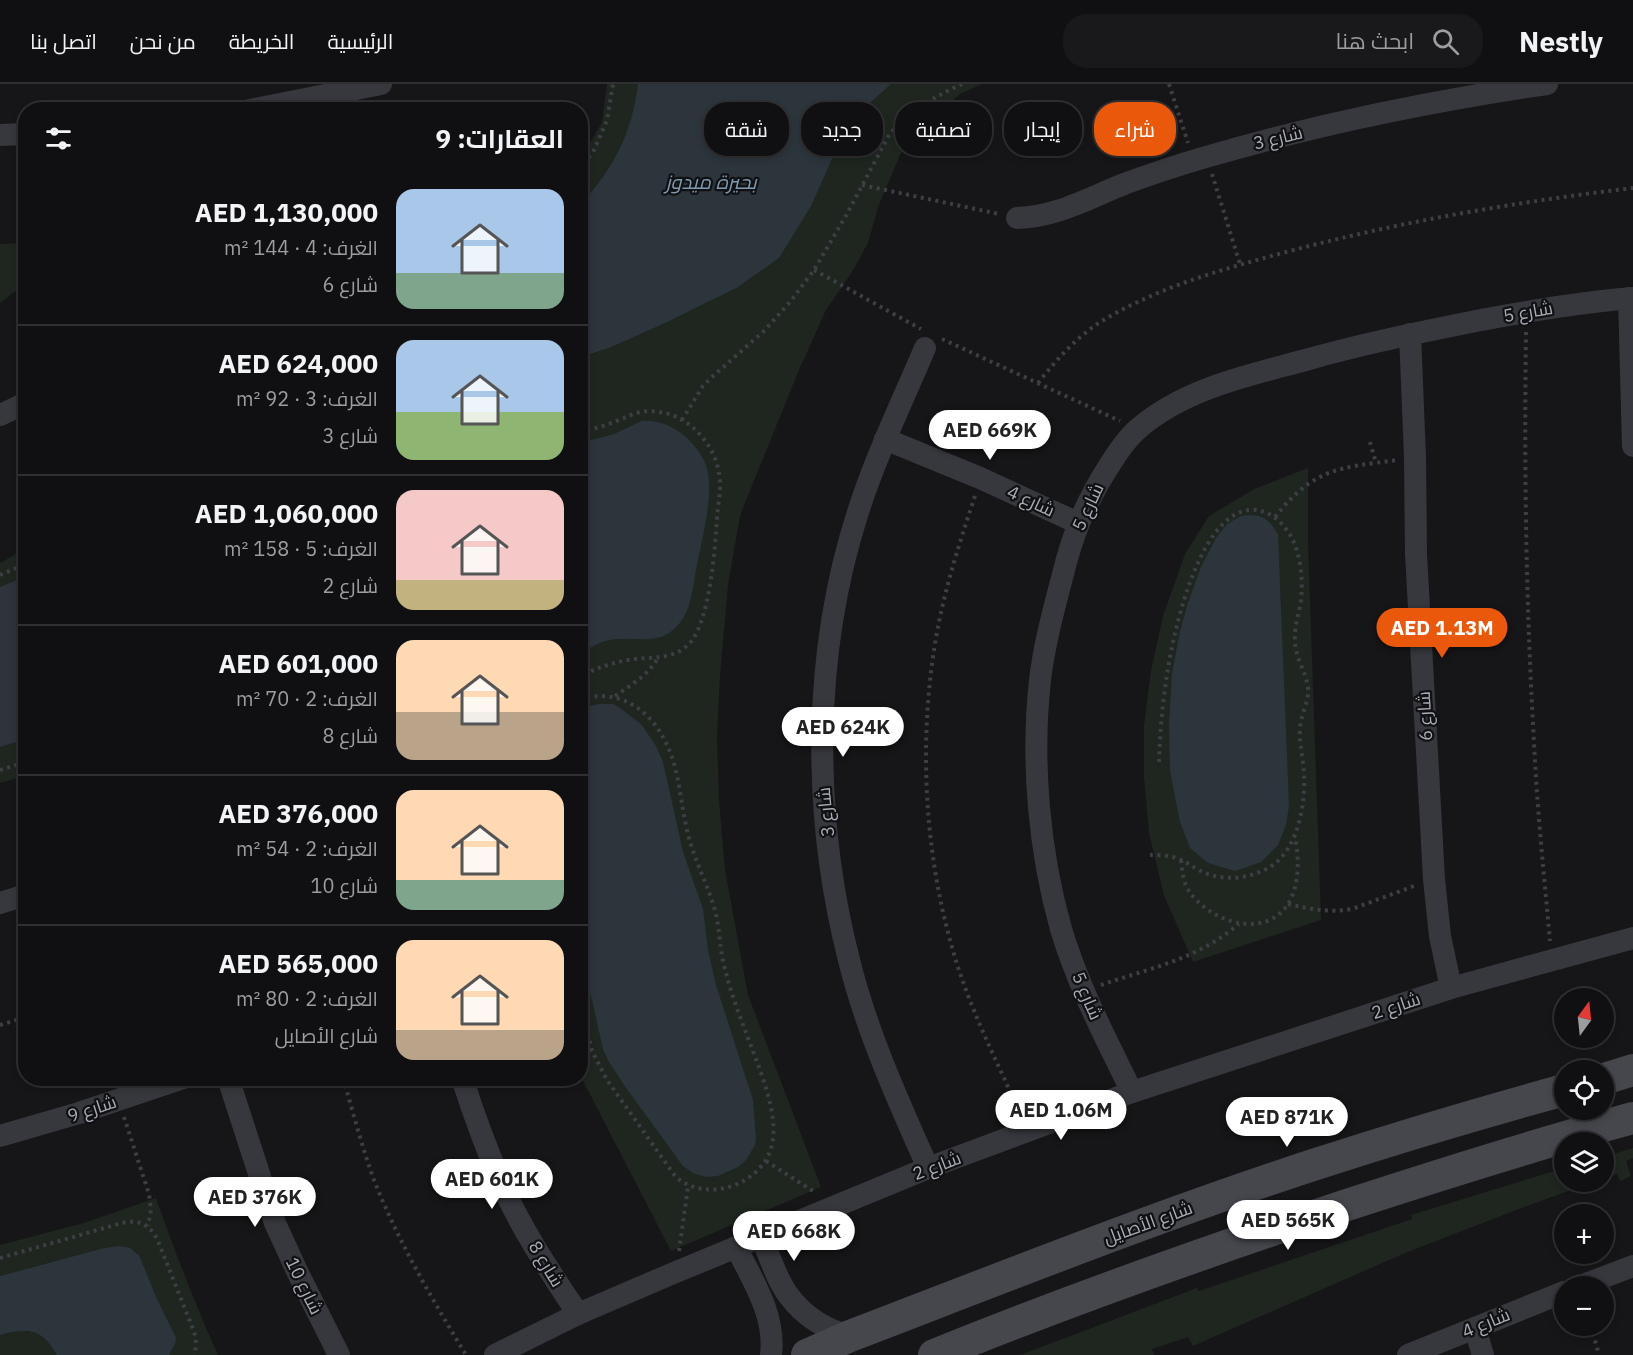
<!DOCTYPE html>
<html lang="ar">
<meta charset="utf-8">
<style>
body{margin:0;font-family:"IBM Plex Sans",Cairo,sans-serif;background:#19191b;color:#f1f3f6;direction:rtl;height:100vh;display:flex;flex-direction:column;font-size:22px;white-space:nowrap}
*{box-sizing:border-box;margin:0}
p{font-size:20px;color:#9c9d9f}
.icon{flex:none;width:33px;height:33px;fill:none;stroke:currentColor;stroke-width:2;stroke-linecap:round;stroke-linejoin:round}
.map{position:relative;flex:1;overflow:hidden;direction:ltr}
.sheet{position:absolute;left:18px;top:18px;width:570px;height:984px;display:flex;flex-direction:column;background:#101012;border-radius:24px;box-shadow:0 3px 9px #0003,0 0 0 2px #303032;direction:rtl}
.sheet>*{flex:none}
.hud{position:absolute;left:606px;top:18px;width:570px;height:54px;direction:rtl;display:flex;gap:12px}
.needle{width:39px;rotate:15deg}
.controls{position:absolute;left:1554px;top:904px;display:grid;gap:12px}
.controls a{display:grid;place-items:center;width:60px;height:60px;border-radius:50%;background:#101012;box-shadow:0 3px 9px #0003,0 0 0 2px #303032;font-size:30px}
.price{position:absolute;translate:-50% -51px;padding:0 14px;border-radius:21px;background:#fff;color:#222;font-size:20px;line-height:39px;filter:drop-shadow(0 2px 3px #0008)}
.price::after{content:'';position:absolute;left:50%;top:36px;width:18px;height:14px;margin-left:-9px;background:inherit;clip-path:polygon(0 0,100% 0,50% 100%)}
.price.active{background:#ea580c;color:#fff}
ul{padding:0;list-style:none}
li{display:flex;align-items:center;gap:18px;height:150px;padding:0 24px}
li+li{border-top:2px solid #303032}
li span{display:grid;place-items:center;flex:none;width:168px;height:120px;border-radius:18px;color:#555}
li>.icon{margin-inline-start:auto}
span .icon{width:72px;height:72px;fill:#fffc;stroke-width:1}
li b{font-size:26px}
h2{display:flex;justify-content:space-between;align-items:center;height:72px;padding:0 24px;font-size:26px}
.pill{padding:0 21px;border-radius:24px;background:#101012;box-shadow:0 3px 9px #0003,0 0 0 2px #303032;font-size:21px;line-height:54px}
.pill.active{background:#ea580c;color:#fff}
header{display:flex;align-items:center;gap:36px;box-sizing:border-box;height:84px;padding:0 30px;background:#101012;border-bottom:2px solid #303032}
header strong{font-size:28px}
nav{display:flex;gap:33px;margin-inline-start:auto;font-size:21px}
.search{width:420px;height:54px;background:#19191b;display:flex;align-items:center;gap:15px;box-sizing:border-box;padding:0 21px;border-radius:24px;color:#9c9d9f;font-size:22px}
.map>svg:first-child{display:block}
.green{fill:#1e261f;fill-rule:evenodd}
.water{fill:#2c353c}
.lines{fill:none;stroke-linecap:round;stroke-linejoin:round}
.path{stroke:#3d3f44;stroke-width:4;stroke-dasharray:3 4.5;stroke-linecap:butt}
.street{stroke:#37383d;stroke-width:22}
.secondary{stroke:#45474d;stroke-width:32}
.labels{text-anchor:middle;stroke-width:4.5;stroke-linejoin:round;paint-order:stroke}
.street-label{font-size:18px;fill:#a8adb8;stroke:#111113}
.water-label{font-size:20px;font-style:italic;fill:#7f9bb3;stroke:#111113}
</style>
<header>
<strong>Nestly</strong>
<div class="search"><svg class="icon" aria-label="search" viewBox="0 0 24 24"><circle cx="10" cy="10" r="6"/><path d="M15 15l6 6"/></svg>ابحث هنا</div>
<nav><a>الرئيسية</a><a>الخريطة</a><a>من نحن</a><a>اتصل بنا</a></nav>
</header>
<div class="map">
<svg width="1633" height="1271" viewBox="0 0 1633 1271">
<rect width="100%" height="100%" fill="#161618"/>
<g class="green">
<polygon points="607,0 989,0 982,0 960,10 920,44 900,71 878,123 868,159 852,188 826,226 799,286 753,399 740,432 728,501 720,592 717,653 719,716 725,786 748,911 821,1103 671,1167 581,993 580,76 602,38"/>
<polygon points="26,159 25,200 0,219 0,160"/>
<path d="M 1308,384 L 1308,458 L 1321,836 L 1193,878 L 1164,811 L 1149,749 L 1144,693 L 1144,641 L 1151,587 L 1163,532 L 1185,470 L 1209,432 L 1254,405 ZM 1280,498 L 1284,629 L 1278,761 Z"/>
<polygon points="25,465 25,692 0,699 0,479"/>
<polygon points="1633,1064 1633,1074 1626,1077 1631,1092 1620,1097 1617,1090 1604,1094 1604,1073"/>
<polygon points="1564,1084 1564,1098 1593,1098 1511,1128 1405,1169 1193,1262 1188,1253 1152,1265 1154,1271 1020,1271 1197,1204 1199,1207 1412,1135 1411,1131"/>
<path d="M 156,1114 C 175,1168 195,1220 218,1271 L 169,1271 L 175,1260 L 144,1184 L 139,1171 L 135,1167 L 112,1163 L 104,1164 L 0,1192 L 0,1161 L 84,1139 Z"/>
<path d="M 16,1247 C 38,1246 46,1251 57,1271 L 0,1271 L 0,1251 Z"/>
</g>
<g class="water">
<path d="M 638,0 L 891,0 L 862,26 L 840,57 L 811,122 L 779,174 L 738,203 L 665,239 L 611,263 L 581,273 L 581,120 C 614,84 632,49 638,0 Z"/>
<path d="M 642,337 C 657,336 669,341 681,349 C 692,357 704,372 707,385 C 714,409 702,456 697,480 C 693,500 692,526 678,541 C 658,564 635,551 609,556 C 599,558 590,564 581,569 L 581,359 L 614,350 Z"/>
<path d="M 1251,431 C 1266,432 1270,438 1278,450 L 1289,722 L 1286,741 L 1278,761 L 1261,778 L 1235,787 L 1208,779 L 1190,764 L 1180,738 L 1170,687 L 1169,640 L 1172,590 L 1180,547 L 1188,519 L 1201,483 L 1216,454 L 1227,440 L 1241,432 Z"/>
<polygon points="25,493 25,655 0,663 0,503"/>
<polygon points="600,620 613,620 620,624 641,640 656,662 663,678 683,768 703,825 708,866 716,901 753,1016 756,1055 755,1061 746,1076 738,1083 718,1092 706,1093 693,1089 683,1082 624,1001 608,976 603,965 593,920 581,879 581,625 590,622"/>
<path d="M 119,1162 L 130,1164 L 139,1171 L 157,1215 L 176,1254 L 175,1260 L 169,1271 L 57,1271 C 42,1244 28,1244 0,1251 L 0,1192 L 104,1164 Z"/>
</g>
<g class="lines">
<g class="path">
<polyline points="1169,0 1188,59"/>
<polyline points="580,86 594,66 607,36 613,0"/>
<polyline points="1212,90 1240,180"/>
<polyline points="862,101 999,130"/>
<polyline points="814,186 921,245"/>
<path d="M 1526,248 C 1524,384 1526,521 1534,658 C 1537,724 1544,791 1550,857"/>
<polyline points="942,255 1120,337"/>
<path d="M 1038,299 C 1058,274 1079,250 1107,234 C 1164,201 1227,184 1290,167 C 1403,137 1517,118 1633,104"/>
<path d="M 682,336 L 703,302 L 712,293 L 764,247 L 790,218 L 814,186 L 847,130 L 889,51 C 908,28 934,13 962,0"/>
<path d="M 580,348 C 595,345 610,340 624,334 C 629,332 635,329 641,328 C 651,326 663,328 672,331 C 696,340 715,364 719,389 C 722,404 718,419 717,434 C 715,464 710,540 688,561 C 671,577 649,572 628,576 C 610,579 596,585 580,592"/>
<polyline points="1370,358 1376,379"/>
<path d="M 975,412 C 958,463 942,513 934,566 C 917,677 927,801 966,906 C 982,949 1002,989 1021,1031"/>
<path d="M 1275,433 C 1314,384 1338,384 1397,376"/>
<polyline points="0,491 26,480"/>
<path d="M 615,612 C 631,601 648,591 658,574"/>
<path d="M 580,616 C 609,605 638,618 656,642 C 680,676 678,707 687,746 C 693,773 706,797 714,823 C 720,842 719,862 724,881 C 729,903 737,925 745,946 C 756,977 777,1022 773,1055 C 768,1099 707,1122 675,1092 L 607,996 L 592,967 L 580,916"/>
<polyline points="0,686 26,678"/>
<path d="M 1150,771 C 1160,771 1172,771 1181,776 C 1187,778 1191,782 1197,785 C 1220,798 1247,796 1270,783 C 1298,766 1306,719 1304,689 C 1303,674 1299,659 1300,644 C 1301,630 1309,618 1308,604 C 1306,587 1295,574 1295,556 C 1294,543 1299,530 1301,516 C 1303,496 1301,472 1292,454 C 1283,438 1268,424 1249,426 C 1197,432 1172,554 1166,597 C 1162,624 1160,651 1159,678"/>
<path d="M 1181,776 C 1182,787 1183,798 1189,807 C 1206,833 1251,852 1278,831 C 1300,814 1300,778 1295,753"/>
<path d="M 1288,820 C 1310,825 1329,829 1352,825 L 1417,801"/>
<path d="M 1101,901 C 1138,888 1179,879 1212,859 C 1221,854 1230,847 1239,840"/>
<polyline points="0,941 26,933"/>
<path d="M 343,994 C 353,1028 362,1063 374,1096 C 398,1157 432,1215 466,1271"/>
<polyline points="124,1033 149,1110 151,1126 148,1142"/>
<polyline points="766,1077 816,1109"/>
<polyline points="679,1167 688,1103"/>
<path d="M 0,1174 L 122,1139 C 139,1135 150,1140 158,1157 L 193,1245 L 196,1254 L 195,1271"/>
<polyline points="1591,1242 1599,1271"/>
</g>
<g class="street">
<polyline points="250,26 381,0"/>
<polyline points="0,51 26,50"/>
<path d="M 1017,134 C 1056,133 1089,114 1124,100 C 1151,90 1178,81 1206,73 C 1318,40 1432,17 1547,0"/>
<polyline points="1629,214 1633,362"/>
<polyline points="1410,250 1415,373 1416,470 1434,795 1440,852 1451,904"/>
<path d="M 925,264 C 902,318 876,372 858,428 C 812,571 812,731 849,876 C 867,949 898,1016 928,1084"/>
<polyline points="0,331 26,319"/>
<polyline points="885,355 980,394 1078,439"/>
<polyline points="0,819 26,811"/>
<polyline points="228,994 275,1139 297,1187 339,1271"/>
<path d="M 462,994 C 474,1031 487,1067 503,1103 C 523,1148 551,1189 578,1230"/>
<path d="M 1132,1008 C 1106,955 1078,902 1061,845 C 1039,767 1031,678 1040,596 C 1044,562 1053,528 1062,494 C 1072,452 1085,419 1109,382 C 1117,369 1127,354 1139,344 C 1185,305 1246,292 1302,277 C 1361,260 1421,248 1481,236 C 1532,227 1582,218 1633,214"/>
<polyline points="0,1052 79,1029 183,994"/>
<path d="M 761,1153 C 770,1172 776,1195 789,1212 C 804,1232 826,1246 850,1252"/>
<path d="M 736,1163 C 753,1197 776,1232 771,1271"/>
<polyline points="1578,1203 1633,1182"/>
<polyline points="1475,1244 1483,1271"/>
<polyline points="495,1271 578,1230 676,1188 928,1084 1132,1008 1451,904 1633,854"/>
<polyline points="1408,1271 1564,1208"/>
</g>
<g class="secondary">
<polyline points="1604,995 1633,986"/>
<path d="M 807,1271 L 850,1252 C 1004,1193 1157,1132 1313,1081 C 1396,1054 1480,1029 1564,1006"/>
<path d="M 934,1271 C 1070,1216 1208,1167 1347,1121 C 1442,1090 1537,1060 1633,1034"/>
</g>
</g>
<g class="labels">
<g class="street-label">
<text transform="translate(1278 54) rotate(-14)" y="6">شارع 3</text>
<text transform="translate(1528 228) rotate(-10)" y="6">شارع 5</text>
<text transform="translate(1031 417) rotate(25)" y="6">شارع 4</text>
<text transform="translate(1088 423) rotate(-65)" y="6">شارع 5</text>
<text transform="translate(1425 632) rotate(-93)" y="6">شارع 6</text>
<text transform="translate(826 728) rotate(-95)" y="6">شارع 3</text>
<text transform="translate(1087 912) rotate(67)" y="6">شارع 5</text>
<text transform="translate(1396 922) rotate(-18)" y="6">شارع 2</text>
<text transform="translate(92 1025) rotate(-18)" y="6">شارع 9</text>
<text transform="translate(937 1082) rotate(-21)" y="6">شارع 2</text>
<text transform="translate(1148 1139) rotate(-20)" y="6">شارع الأصايل</text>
<text transform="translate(546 1180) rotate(59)" y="6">شارع 8</text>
<text transform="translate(304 1202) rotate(64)" y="6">شارع 10</text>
<text transform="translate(1486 1239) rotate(-22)" y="6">شارع 4</text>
</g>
<g class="water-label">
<text x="711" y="105">بحيرة ميدوز</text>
</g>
</g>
</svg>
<div class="controls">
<a><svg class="needle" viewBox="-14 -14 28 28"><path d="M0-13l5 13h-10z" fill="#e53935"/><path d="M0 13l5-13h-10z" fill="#9c9d9f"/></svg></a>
<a><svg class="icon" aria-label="locate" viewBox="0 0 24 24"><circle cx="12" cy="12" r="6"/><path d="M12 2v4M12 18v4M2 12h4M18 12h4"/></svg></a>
<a><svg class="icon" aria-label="layers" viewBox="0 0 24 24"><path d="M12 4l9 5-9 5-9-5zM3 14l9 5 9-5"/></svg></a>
<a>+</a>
<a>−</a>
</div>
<b class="price" style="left:990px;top:377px">AED 669K</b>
<b class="price active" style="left:1442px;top:575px">AED 1.13M</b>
<b class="price" style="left:843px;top:674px">AED 624K</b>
<b class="price" style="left:1061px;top:1057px">AED 1.06M</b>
<b class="price" style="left:1287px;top:1064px">AED 871K</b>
<b class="price" style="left:492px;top:1126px">AED 601K</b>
<b class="price" style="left:255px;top:1144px">AED 376K</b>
<b class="price" style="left:1288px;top:1167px">AED 565K</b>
<b class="price" style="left:794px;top:1178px">AED 668K</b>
<div class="hud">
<a class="pill active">شراء</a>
<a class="pill">إيجار</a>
<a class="pill">تصفية</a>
<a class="pill">جديد</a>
<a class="pill">شقة</a>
</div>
<section class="sheet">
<h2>العقارات: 9<svg class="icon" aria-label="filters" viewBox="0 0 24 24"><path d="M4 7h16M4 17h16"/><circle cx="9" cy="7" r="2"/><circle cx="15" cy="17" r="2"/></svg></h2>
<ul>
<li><span style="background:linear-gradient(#a9c7e8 70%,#7fa58c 0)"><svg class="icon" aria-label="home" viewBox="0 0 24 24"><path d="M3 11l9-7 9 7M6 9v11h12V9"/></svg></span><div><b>AED 1,130,000</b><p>الغرف: 4 · 144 m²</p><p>شارع 6</p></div></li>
<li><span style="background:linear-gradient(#a9c7e8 60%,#8fb573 0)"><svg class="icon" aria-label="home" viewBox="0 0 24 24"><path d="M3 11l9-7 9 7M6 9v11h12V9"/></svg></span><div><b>AED 624,000</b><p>الغرف: 3 · 92 m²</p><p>شارع 3</p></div></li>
<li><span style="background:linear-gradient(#f6c9c9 75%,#c2b280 0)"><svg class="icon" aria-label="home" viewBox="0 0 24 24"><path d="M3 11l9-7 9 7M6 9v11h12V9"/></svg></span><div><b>AED 1,060,000</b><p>الغرف: 5 · 158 m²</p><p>شارع 2</p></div></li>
<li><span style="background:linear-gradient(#ffd9b3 60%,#b9a48a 0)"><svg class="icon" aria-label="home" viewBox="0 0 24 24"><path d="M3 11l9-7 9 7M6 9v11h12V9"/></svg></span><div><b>AED 601,000</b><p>الغرف: 2 · 70 m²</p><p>شارع 8</p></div></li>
<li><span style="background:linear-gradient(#ffd9b3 75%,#7fa58c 0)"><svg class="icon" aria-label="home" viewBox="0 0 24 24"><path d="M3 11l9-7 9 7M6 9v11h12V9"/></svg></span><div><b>AED 376,000</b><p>الغرف: 2 · 54 m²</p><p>شارع 10</p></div></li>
<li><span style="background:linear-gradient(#ffd9b3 75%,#b9a48a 0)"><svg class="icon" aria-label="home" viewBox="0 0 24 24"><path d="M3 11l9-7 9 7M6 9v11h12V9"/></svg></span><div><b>AED 565,000</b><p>الغرف: 2 · 80 m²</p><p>شارع الأصايل</p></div></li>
</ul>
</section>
</div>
